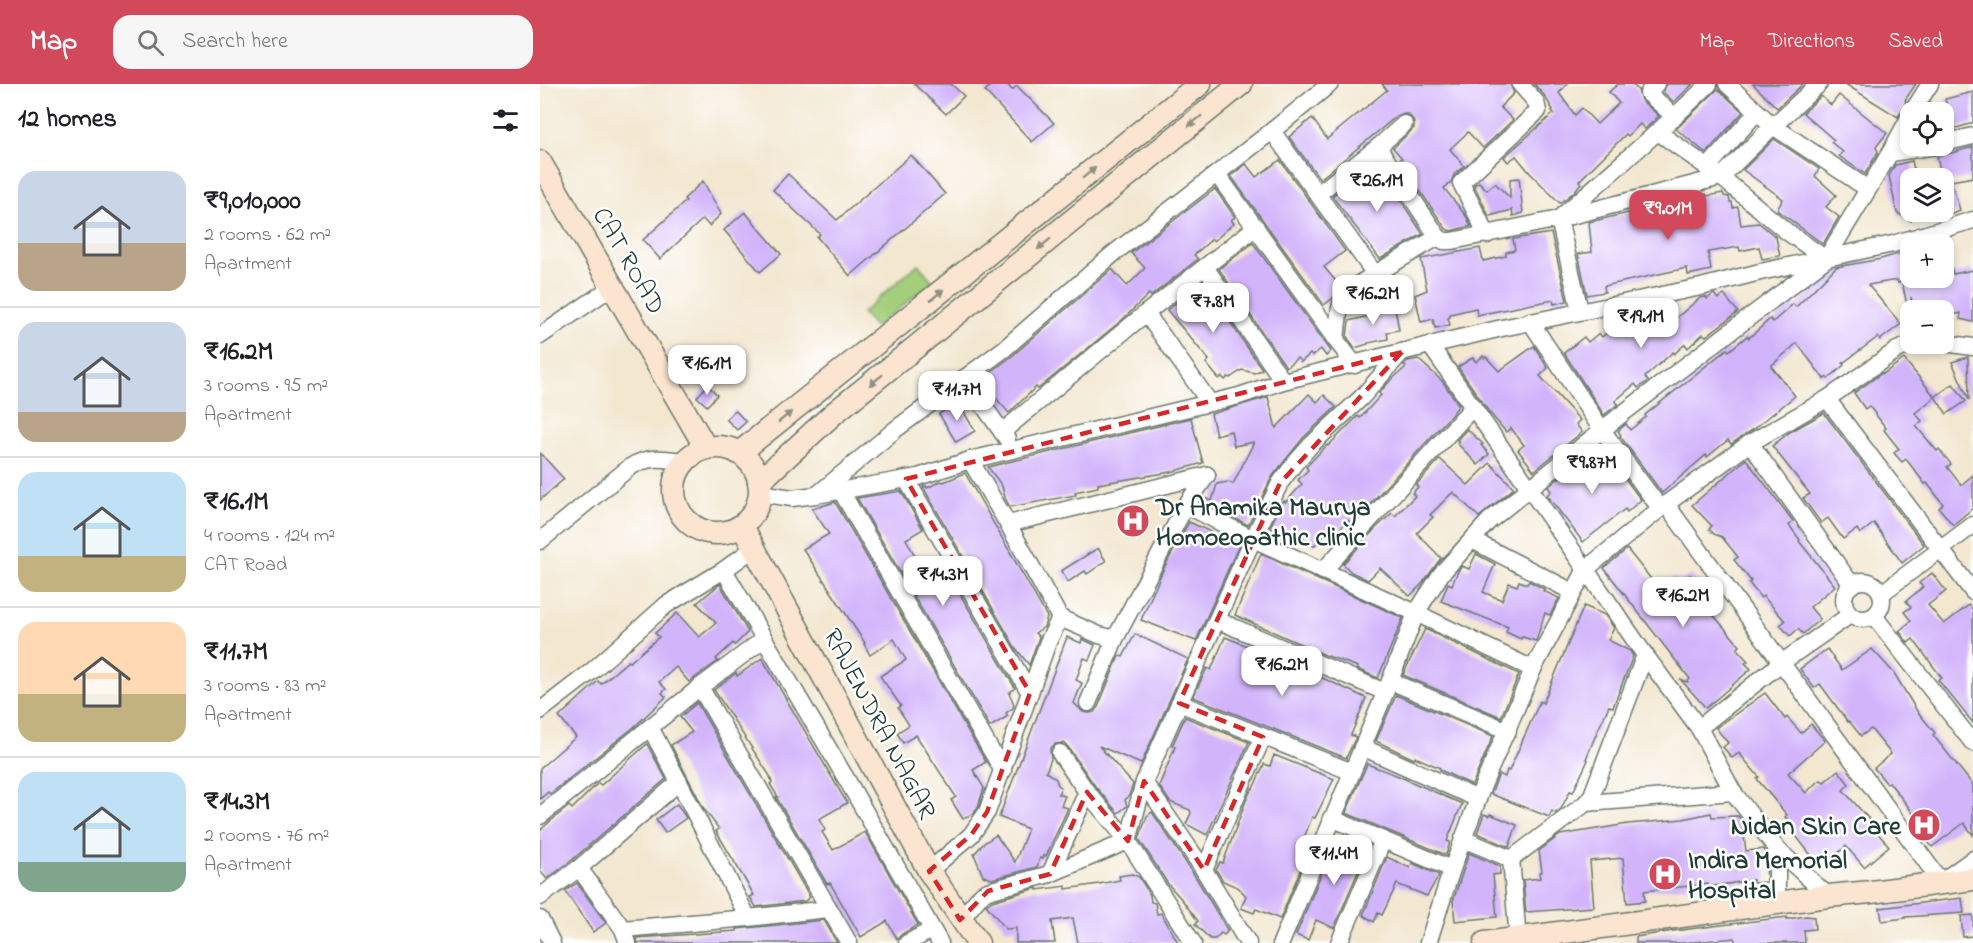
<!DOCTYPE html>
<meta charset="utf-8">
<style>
body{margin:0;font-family:"Indie Flower",sans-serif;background:#f6f6f6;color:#202124;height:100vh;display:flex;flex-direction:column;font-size:22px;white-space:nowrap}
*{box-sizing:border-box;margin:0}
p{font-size:20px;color:#757577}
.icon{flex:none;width:33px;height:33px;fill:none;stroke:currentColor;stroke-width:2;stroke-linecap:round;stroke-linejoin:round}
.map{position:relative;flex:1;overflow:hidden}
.drawer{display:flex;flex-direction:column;background:#fff;width:540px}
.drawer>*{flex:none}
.buttons{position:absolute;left:1360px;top:18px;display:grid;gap:12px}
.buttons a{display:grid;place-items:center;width:54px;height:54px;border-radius:12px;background:#fff;box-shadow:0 3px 9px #0003;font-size:30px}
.price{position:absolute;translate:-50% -51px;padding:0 14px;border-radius:12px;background:#fff;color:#222;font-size:20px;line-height:39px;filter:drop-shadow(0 2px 3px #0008)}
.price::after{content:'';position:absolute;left:50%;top:36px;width:18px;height:14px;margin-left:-9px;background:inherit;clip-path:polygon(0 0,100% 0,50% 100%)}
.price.current{background:#d1495b;color:#fff}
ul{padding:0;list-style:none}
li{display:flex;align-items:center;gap:18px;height:150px;padding:0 18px}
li+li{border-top:2px solid #e0e0e0}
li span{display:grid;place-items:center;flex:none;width:168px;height:120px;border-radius:18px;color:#555}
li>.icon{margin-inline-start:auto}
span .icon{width:72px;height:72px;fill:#fffc;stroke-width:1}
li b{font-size:26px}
h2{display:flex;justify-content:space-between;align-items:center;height:72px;padding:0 18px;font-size:26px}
header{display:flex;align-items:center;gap:36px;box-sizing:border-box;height:84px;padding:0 30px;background:#d1495b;color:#fff}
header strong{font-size:28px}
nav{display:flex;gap:33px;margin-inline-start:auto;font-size:21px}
.search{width:420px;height:54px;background:#f6f6f6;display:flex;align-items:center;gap:15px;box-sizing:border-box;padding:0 21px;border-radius:18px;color:#757577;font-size:22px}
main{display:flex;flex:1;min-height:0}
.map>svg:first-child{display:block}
.green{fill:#a3ce7a;stroke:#618657;stroke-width:1.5}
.building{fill:#d2b4fb}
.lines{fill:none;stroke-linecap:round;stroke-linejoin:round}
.street-casing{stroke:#69786b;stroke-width:19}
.secondary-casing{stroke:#69786b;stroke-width:25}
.street{stroke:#fff;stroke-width:16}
.secondary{stroke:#fce5d0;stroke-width:22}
.oneway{fill:#8e9182}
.marked{fill:none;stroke:#d62828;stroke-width:4.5;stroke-dasharray:12 8;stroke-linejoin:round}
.labels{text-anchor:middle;stroke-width:5;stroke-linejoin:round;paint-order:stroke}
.street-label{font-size:26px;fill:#1f3d34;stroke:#fff}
.poi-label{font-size:26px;font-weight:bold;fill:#1f3d34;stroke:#fff;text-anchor:start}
</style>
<header>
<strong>Map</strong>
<div class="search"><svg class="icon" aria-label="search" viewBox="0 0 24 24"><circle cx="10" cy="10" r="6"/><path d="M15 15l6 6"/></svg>Search here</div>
<nav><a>Map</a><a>Directions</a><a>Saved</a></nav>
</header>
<main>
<section class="drawer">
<h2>12 homes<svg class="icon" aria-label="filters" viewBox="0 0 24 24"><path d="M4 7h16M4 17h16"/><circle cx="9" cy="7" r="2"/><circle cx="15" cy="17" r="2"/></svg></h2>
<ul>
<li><span style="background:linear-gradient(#c9d6e8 60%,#b9a48a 0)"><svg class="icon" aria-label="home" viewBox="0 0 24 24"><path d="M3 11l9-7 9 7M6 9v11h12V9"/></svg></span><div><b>₹9,010,000</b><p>2 rooms · 62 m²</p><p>Apartment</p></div></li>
<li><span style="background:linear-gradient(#c9d6e8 75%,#b9a48a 0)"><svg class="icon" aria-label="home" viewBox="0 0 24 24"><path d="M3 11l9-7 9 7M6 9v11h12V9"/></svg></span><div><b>₹16.2M</b><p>3 rooms · 95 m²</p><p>Apartment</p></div></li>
<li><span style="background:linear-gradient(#bfe0f5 70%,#c2b280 0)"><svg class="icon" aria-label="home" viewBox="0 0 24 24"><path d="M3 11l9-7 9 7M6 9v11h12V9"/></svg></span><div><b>₹16.1M</b><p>4 rooms · 124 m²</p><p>CAT Road</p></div></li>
<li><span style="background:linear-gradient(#ffd9b3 60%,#c2b280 0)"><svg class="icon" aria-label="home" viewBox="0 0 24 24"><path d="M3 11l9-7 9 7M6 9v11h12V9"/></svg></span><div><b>₹11.7M</b><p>3 rooms · 83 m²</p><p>Apartment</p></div></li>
<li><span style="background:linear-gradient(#bfe0f5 75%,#7fa58c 0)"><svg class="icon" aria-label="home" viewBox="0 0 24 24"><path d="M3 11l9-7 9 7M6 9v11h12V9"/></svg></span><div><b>₹14.3M</b><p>2 rooms · 76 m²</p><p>Apartment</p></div></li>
</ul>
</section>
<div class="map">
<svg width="1433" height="859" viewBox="0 0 1433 859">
<rect width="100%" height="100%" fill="#fff"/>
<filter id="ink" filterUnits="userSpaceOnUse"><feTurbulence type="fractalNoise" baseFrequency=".0167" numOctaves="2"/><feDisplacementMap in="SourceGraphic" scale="12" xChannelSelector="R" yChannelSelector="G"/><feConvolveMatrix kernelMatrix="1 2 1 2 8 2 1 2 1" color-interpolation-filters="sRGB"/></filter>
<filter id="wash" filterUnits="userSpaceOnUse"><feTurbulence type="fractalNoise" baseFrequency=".008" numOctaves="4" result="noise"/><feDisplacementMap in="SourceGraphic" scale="24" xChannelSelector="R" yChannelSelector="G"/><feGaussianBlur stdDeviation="1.35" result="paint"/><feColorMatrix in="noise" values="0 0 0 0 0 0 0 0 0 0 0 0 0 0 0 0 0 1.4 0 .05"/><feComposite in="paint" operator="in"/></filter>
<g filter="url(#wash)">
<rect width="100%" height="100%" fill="#f3e7d0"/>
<polygon class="green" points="378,180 393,198 335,243 322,229"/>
<g id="blocks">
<g class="building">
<polygon points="374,0 411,0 424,12 406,30"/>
<polygon points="452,0 467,0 472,6 477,2 514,39 492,58 445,7"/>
<polygon points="842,0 970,0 974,9 960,23 973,36 943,64 928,48 910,65 924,82 914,91 911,99 904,104 926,132 931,142 911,147 906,145 859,76 862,74 853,64 874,44 874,37 868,30 862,30 857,32 780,95 749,53 772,34 787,55 847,6"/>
<polygon points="994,0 1027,0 1019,9 1035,31 1042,24 1057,40 1079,19 1069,8 1078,0 1092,0 1098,6 1101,16 1119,32 1105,45 1100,40 1088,52 1086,50 1039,97 1041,99 1034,108 1020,119 990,89 976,72 968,78 964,73 1014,29 1012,27 1013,26 1004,11"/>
<polygon points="1127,0 1153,0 1134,18 1123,8"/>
<polygon points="1213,0 1263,0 1237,24"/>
<polygon points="1305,0 1376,0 1365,16 1366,17 1358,33"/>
<polygon points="1178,5 1203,28 1166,69 1136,45"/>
<polygon points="1433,8 1433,39 1413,45 1405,15"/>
<polygon points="1299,11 1347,49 1336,63 1338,68 1325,90 1299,72 1303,68 1291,58 1294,56 1263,29 1281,12 1291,21"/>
<polygon points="1234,55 1279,85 1275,92 1296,111 1286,123 1299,133 1283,160 1237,126 1243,115 1203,86"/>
<polygon points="1433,63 1433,93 1411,97 1420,126 1409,130 1404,113 1404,94 1402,94 1397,73"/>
<polygon points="371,71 405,110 310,192 277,153 280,150 233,106 248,90 297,136"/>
<polygon points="740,76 805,167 784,183 800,202 793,214 784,221 691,92 706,80 716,93"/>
<polygon points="1372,77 1376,94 1371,94 1371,137 1357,129 1349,92 1355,81"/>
<polygon points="830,82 839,93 843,90 883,150 840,175 792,112"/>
<polygon points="979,94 983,129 973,132 972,126 949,132 934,101 939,98 947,106 955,99 970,114 970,95"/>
<polygon points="163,97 181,130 169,142 163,135 120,175 103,156 146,117 144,115"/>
<polygon points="675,105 695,133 691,136 694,139 674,157 672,155 654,171 658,175 611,212 609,210 582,236 498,305 496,303 469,329 440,296 471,273 572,185 587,202 605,184 591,169"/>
<polygon points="1183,109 1184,112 1189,113 1190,118 1192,118 1193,124 1198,123 1201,141 1219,139 1236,153 1240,172 1222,175 1219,163 1200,167 1199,163 1168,168 1171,186 1148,191 1147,184 1064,202 1065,208 1047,211 1038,170 1052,168 1049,138 1110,124 1109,122 1149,112 1150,115 1166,110 1167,112"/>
<polygon points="205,128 241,170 220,188 184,146"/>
<polygon points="1011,149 1027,217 1014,220 1013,216 937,231 936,224 910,230 910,233 908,234 910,241 895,244 893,235 881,238 875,211 887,206 881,175 940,164 943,177 966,172 966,168 975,166 973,155"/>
<polygon points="713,159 791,267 786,272 781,265 772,272 770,270 761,278 757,274 746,283 679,185"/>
<polygon points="1371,166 1371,194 1404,194 1404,171 1408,170 1413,190 1433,186 1433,238 1420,235 1421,229 1404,233 1404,226 1374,226 1371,213 1371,220 1367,221 1362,198 1358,199 1357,196 1328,201 1361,240 1340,256 1338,253 1303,279 1304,281 1288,295 1286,293 1284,295 1257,259 1231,282 1255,312 1215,344 1191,360 1188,356 1167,373 1166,371 1122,409 1080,352 1081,351 1078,347 1086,340 1090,346 1106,333 1105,331 1187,265 1189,267 1207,252 1209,254 1230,235 1233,238 1253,220 1256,223 1296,183 1341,175"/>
<polygon points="663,198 722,285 721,286 714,289 702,286 690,294 688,293 685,296 682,293 679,295 666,279 669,276 627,226"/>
<polygon points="1174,210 1178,215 1184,211 1198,228 1166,252 1163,250 1148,264 1145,260 1134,270 1133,268 1105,293 1108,297 1098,304 1095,300 1075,317 1078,320 1064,331 1024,269 1044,253 1048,258 1059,249 1062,253 1083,234 1089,242 1101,232 1117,250 1160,214 1166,213 1167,215"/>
<polygon points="854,219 859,246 847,248 848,255 828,259 828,260 815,264 807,253 809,237 829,232 827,224"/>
<polygon points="994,262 1008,284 1000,292 1040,336 1036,340 1042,348 994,387 978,366 984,361 971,344 966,348 949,328 918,283 929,276 933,274 936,278 943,272 944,274 946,273 959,287"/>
<polygon points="1428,273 1429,316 1412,278"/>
<polygon points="878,275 902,297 919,321 912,330 812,440 808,436 794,451 789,446 774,462 757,450 750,458 730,443 742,419 744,417 746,418 762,400 758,396 768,386 766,383 787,361 788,362 818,332 820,334 841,311 839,309 850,297 866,283 864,281 868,277"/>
<polygon points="1364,275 1395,313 1375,329 1382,337 1376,342 1397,367 1399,365 1411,380 1407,383 1421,401 1433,391 1433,424 1413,441 1399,424 1403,420 1387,399 1385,400 1366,375 1362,378 1354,369 1359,365 1344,346 1346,344 1329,322 1325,325 1314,309 1342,289 1343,290"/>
<polygon points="1413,300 1426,317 1407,330 1395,313"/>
<polygon points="168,301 177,311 167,322 157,313"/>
<polygon points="769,310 777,318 784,311 796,323 763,354 732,393 708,441 662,417 664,414 672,417 677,400 688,398 693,400 714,358 694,362 691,347 676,351 671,330 728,313 736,344"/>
<polygon points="418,318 435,347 416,358 399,330"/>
<polygon points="195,326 206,338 197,346 186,335"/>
<polygon points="1284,329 1384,461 1362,479 1334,439 1320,450 1317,445 1303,455 1288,434 1281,439 1263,414 1270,410 1232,362 1250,348"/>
<polygon points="651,334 663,379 631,388 558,400 558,403 535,408 536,411 470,423 465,414 462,402 448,383"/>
<polygon points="927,345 943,360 941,361 949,370 938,381 917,359 919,357 917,356"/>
<polygon points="1054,366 1069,385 1075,381 1101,416 1087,428 1085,425 1043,458 1007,411 1011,407 1008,403"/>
<polygon points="0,369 24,395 0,416"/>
<polygon points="900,375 928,401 950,379 974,404 939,433 913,408 890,431 893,433 877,449 901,474 882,500 870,512 840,484 828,496 811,488 803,480 835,445 852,429 855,432 875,412 872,409 878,403 876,401"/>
<polygon points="1206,375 1253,437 1249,441 1260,456 1259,457 1295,502 1270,523 1280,535 1263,550 1258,545 1250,552 1240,541 1245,537 1223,512 1221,514 1209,499 1211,497 1194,476 1198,473 1182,453 1174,450 1169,445 1172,442 1152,421"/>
<polygon points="425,389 507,533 504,543 495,549 499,553 489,581 475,563 383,403 386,402 387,404 401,397 404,398"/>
<polygon points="361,407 383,445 366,455 382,485 399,474 475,604 469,609 474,620 473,624 466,629 468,632 450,643 317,414"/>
<polygon points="295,418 446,678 433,686 444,704 438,723 434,729 423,735 411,716 416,713 376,651 363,659 357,649 369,641 358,624 361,622 340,592 366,576 354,555 330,571 324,560 325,559 263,465 289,450 272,425"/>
<polygon points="649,438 699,461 656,557 601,536 623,486"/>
<polygon points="558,464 566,477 547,490 545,487 528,498 521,487"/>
<polygon points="1087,465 1119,505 1134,493 1138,497 1141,495 1142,497 1150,491 1159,503 1156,505 1167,517 1164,520 1200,562 1197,565 1208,577 1205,579 1211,585 1166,624 1140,595 1147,598 1150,595 1064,484"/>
<polygon points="721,470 863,534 838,594 817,585 818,583 785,571 695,531"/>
<polygon points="936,470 955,480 943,508 962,516 969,499 977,502 979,497 987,500 989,497 1004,505 1003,507 1019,514 1010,531 1005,529 996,557 982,553 981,555 966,548 968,543 901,517 908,499 912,501 918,487 922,482 929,485"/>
<polygon points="1392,489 1406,507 1388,521 1404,540 1429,521 1433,526 1433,639 1398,596 1402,594 1373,555 1368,559 1359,547 1371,537 1364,528 1371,523 1366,517 1383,503 1379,499"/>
<polygon points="180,500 208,548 195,561 193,559 176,575 178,577 149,598 136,583 119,598 126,605 122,609 126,613 94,643 10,710 8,708 0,715 0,684 36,653 19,633 58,597 61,600 88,577 90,578 119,553 115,549 137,529 159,553 176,539 157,519"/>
<polygon points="1044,522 1065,531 1074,544 1068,556 1090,567 1093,572 1073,623 1069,622 1057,648 1046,675 1048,676 1033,708 1030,707 1021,725 1015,729 1012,727 1009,733 951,710 959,690 965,693 967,686 969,687 1000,617 1003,619"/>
<polygon points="885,545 979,590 961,633 863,591"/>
<polygon points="595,550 648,575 601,680 559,662 593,700 589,712 585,716 587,722 578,729 555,702 528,663 524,659 515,660 510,665 511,675 506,688 516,695 518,701 521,703 518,710 525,712 521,722 528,724 506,772 504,771 503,775 500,774 497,783 452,795 443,792 434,770 444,759 456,751 475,778 488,745 459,733 527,553 541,559 542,555 555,561 549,576 544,574 536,596 542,599 534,619 543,628 549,629 554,628 558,623 579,572 583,573"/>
<polygon points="685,553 750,579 826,614 811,651 816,653 806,674 653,613 667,584 671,586"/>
<polygon points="1287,565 1302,586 1332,565 1354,589 1377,627 1395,649 1393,651 1433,701 1433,751 1424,739 1392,763 1377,743 1381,741 1367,721 1349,698 1347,700 1334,684 1351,670 1331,645 1321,652 1309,637 1308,638 1280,600 1274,604 1260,585"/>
<polygon points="222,574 307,719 279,735 285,746 282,748 293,766 325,748 378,841 362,850 357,855 347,837 321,853 290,799 287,800 236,713 238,713 230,700 232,699 230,692 174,606 196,589 197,592"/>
<polygon points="1225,609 1245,635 1247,633 1261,649 1271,640 1285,657 1248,689 1266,709 1276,699 1281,696 1284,698 1298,686 1309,700 1303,706 1335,742 1333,744 1349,762 1324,783 1306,762 1281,784 1253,748 1256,745 1245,733 1247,731 1217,695 1219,693 1199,669 1192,674 1183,663 1188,659 1176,644"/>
<polygon points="856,611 953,652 932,701 900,686 900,684 875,673 874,675 836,657"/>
<polygon points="157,619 270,813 265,817 216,823 210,813 214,811 176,747 179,745 164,725 131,661 152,648 140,633"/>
<polygon points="645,633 709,658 667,751 646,740 651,729 650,726 630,718 619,702 635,663 632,662"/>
<polygon points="107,660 126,695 32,776 7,795 0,787 0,746 29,722 32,725 58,699 61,701"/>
<polygon points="734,671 794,695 775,734 772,733 761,762 769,765 740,835 716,825 714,829 701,824 706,812 699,804 683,797 676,786 680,778 683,779 705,719 712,704 713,705 724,680 730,682"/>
<polygon points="827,680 856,691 922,720 907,757 910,758 906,771 806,729"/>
<polygon points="137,720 146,734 125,749 116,736"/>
<polygon points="612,728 655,792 688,847 684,851 681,849 675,855 670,855 655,840 658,837 643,817 628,800 599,755 607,732"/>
<polygon points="1171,729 1172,733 1198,732 1202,737 1206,767 1224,765 1225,767 1227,798 1213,799 1213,796 1168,803 1168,800 1104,807 1105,817 1087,819 1083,774 1050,777 1054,823 986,828 983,796 1000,794 999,788 1002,788 999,767 1020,751 1088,740 1143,735"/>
<polygon points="944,730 949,732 950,730 977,741 969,763 937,749"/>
<polygon points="796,754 812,760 814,755 829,762 794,844 776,836 768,856 756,851"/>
<polygon points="929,769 960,782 960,790 953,791 957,833 915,837 913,817"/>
<polygon points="847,773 870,784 872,779 899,791 887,812 857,800 842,831 838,829 834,838 823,831"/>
<polygon points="592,790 599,793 610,811 611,818 615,819 617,830 621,829 638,858 538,859 533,834 512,837 515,859 476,859 476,844 466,845 446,821 452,817 497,804 497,806 526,802 526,805 559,800 580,796 579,792"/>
<polygon points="37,799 66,839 53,848 25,807"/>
<polygon points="1422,814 1424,829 1365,833 1365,834 1342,837 1340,824"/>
<polygon points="1433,831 1433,852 1423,853 1421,832"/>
<polygon points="1266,832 1274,833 1275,845 1264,846 1265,859 1195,859 1195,854 1142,859 1096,859 1096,853 1133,847 1247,833 1247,835"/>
<polygon points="284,836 297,859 98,859 97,854 197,847 197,845"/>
</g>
</g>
</g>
<g filter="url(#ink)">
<use href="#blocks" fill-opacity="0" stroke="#69786b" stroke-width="1.5"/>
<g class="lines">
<g class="street-casing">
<g id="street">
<polyline points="1116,0 1108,9 1135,33"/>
<polyline points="1187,0 1233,42 1279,0"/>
<polyline points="1372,28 1390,0"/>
<path d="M 732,47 L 835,190 C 797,213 801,213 796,256 L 815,281"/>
<polyline points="1404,59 1433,52"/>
<polyline points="838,63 864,40"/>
<polyline points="1350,69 1396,62"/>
<polyline points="1167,84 1217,28"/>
<polyline points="677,90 796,256"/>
<polyline points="779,109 838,63 898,153 904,157 912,157 1019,135 1040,227"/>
<path d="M 1022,132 C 1071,88 1122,46 1169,0"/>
<polyline points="1019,135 1181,93 1118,48"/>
<polyline points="947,151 921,99 998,27 996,18 980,0"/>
<polyline points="1286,175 1246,147 1181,93 1233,42 1328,105"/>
<polyline points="665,183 743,297"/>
<polyline points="835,190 898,153"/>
<polyline points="606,229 670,319"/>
<polyline points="990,237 1062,346 1120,424"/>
<polyline points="0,252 72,203"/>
<polyline points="1404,259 1433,263"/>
<polyline points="890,261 1105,571 1052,711 1046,719 971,775 923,755"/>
<polyline points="862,268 821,314 771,361 755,379 740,399 713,455 876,529 993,585"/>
<polyline points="424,294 467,355"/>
<polyline points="1287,315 1357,266 1372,260"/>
<polyline points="462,348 606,229 716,143"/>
<polyline points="1210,359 1287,315 1433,508"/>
<polyline points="430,376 468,440 520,534"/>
<polyline points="366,395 490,609"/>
<polyline points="301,407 463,687"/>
<polyline points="220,409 252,414 276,411 378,393 430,376 699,312 743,297 890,261 962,244 1161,203 1220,188 1353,160 1433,136"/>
<polyline points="278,410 356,345 464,265 573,170 732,47 790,0"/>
<polyline points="1126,420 1210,359 1312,501"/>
<polyline points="646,421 667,391"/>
<polyline points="468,440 667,391"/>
<polyline points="932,456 1033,508"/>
<path d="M 0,457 L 90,383 C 110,371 122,375 145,377"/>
<polyline points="184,486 311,703 400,859"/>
<polyline points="783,487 933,323"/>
<circle cx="1323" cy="516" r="19"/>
<polyline points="1342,509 1433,441"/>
<polyline points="1334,532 1433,659"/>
<polyline points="677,536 845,608"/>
<polyline points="1105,571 1159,644 1193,708 1237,765 1237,819"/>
<polyline points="850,597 968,647"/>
<polyline points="160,603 224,555"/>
<polyline points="548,619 575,555"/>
<polyline points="639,619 812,688"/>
<polyline points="0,627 52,587 126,521 184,486 214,464"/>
<polyline points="110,643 139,698"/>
<polyline points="1159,644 1241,579 1310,531"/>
<polyline points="822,663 938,715"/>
<polyline points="520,669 547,708"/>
<polyline points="604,698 664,786"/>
<polyline points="1046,719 1193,708"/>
<polyline points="0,732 160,603 309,859"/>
<polyline points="791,734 912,785"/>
<polyline points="1237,765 1288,812"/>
<polyline points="971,775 978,855"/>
<polyline points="389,787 431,751 447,728 508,558 520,534 559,551 575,555 646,421 713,455 604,698 588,757 510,790 448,807 442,810 420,836"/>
<polyline points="510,790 547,708 588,757 653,859"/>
<polyline points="0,813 39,784 139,698 208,834 83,845 39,784"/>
<polyline points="208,834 288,825"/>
<polyline points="0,835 12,859"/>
<polyline points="83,845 88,859"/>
<polyline points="367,859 392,846"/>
<polyline points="708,859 664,786 723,653"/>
<polyline points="741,859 850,597 876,529 901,490 949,437 1082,330 1286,175 1350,69 1371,30"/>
<polyline points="799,859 843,756"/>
<polyline points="888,859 912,785 944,699 993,585 1046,485 1126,420 1401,798 1433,775"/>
</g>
</g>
<g class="secondary-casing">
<g id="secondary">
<polyline points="0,78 166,364"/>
<circle cx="177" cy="406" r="43"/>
<polyline points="199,369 660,0"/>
<polyline points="219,398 293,330 701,0"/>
<polyline points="202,442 389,787 438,859"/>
<polyline points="945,859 1288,812 1331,808 1433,795"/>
</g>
</g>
<use href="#street" class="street"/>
<use href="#secondary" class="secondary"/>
</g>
<defs><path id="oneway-solid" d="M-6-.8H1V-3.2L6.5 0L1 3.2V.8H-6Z" transform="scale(1.5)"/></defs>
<g class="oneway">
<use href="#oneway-solid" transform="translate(655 37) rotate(141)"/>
<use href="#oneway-solid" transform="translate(549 89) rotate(-39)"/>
<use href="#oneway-solid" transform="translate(504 160) rotate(141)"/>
<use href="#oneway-solid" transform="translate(397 211) rotate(-39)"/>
<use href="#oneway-solid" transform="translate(336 296) rotate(141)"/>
<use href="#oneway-solid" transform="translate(245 333) rotate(-39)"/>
</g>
</g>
<path class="marked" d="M 862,268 L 740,399 L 639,619 L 723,653 L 664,786 L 604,697 L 588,757 L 547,708 L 510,790 L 448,807 L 420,836 L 389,787 L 431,751 L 447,728 L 490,609 L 366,395 Z"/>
<defs>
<g id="hospital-disc" transform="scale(1.725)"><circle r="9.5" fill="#d1495b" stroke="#fff"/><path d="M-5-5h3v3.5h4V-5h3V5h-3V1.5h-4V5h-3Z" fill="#fff"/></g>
</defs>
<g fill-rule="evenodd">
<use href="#hospital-disc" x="593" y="437"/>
<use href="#hospital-disc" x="1384" y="741"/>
<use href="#hospital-disc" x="1125" y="790"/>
</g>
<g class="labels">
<g class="street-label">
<text transform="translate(90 176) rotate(60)" y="9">CAT ROAD</text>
<text transform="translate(341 639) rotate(62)" y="9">RAJENDRA NAGAR</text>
</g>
<g class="poi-label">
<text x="616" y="431">Dr Anamika Maurya<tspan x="616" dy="30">Homoeopathic clinic</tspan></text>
<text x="1361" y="750" text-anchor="end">Nidan Skin Care</text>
<text x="1148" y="784">Indira Memorial<tspan x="1148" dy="30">Hospital</tspan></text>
</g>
</g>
</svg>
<div class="buttons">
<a><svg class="icon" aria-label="locate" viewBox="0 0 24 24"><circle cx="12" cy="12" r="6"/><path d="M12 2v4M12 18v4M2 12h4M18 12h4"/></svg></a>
<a><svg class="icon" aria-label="layers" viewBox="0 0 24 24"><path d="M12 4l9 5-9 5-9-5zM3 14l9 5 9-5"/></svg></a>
<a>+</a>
<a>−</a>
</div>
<b class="price" style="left:837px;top:129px">₹26.1M</b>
<b class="price current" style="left:1128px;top:157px">₹9.01M</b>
<b class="price" style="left:833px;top:242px">₹16.2M</b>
<b class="price" style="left:673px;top:250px">₹7.8M</b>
<b class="price" style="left:1101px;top:265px">₹19.1M</b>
<b class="price" style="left:167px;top:312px">₹16.1M</b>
<b class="price" style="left:417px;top:338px">₹11.7M</b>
<b class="price" style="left:1052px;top:411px">₹9.87M</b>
<b class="price" style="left:403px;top:523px">₹14.3M</b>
<b class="price" style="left:1143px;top:544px">₹16.2M</b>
<b class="price" style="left:742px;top:613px">₹16.2M</b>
<b class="price" style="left:794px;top:802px">₹11.4M</b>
</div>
</main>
